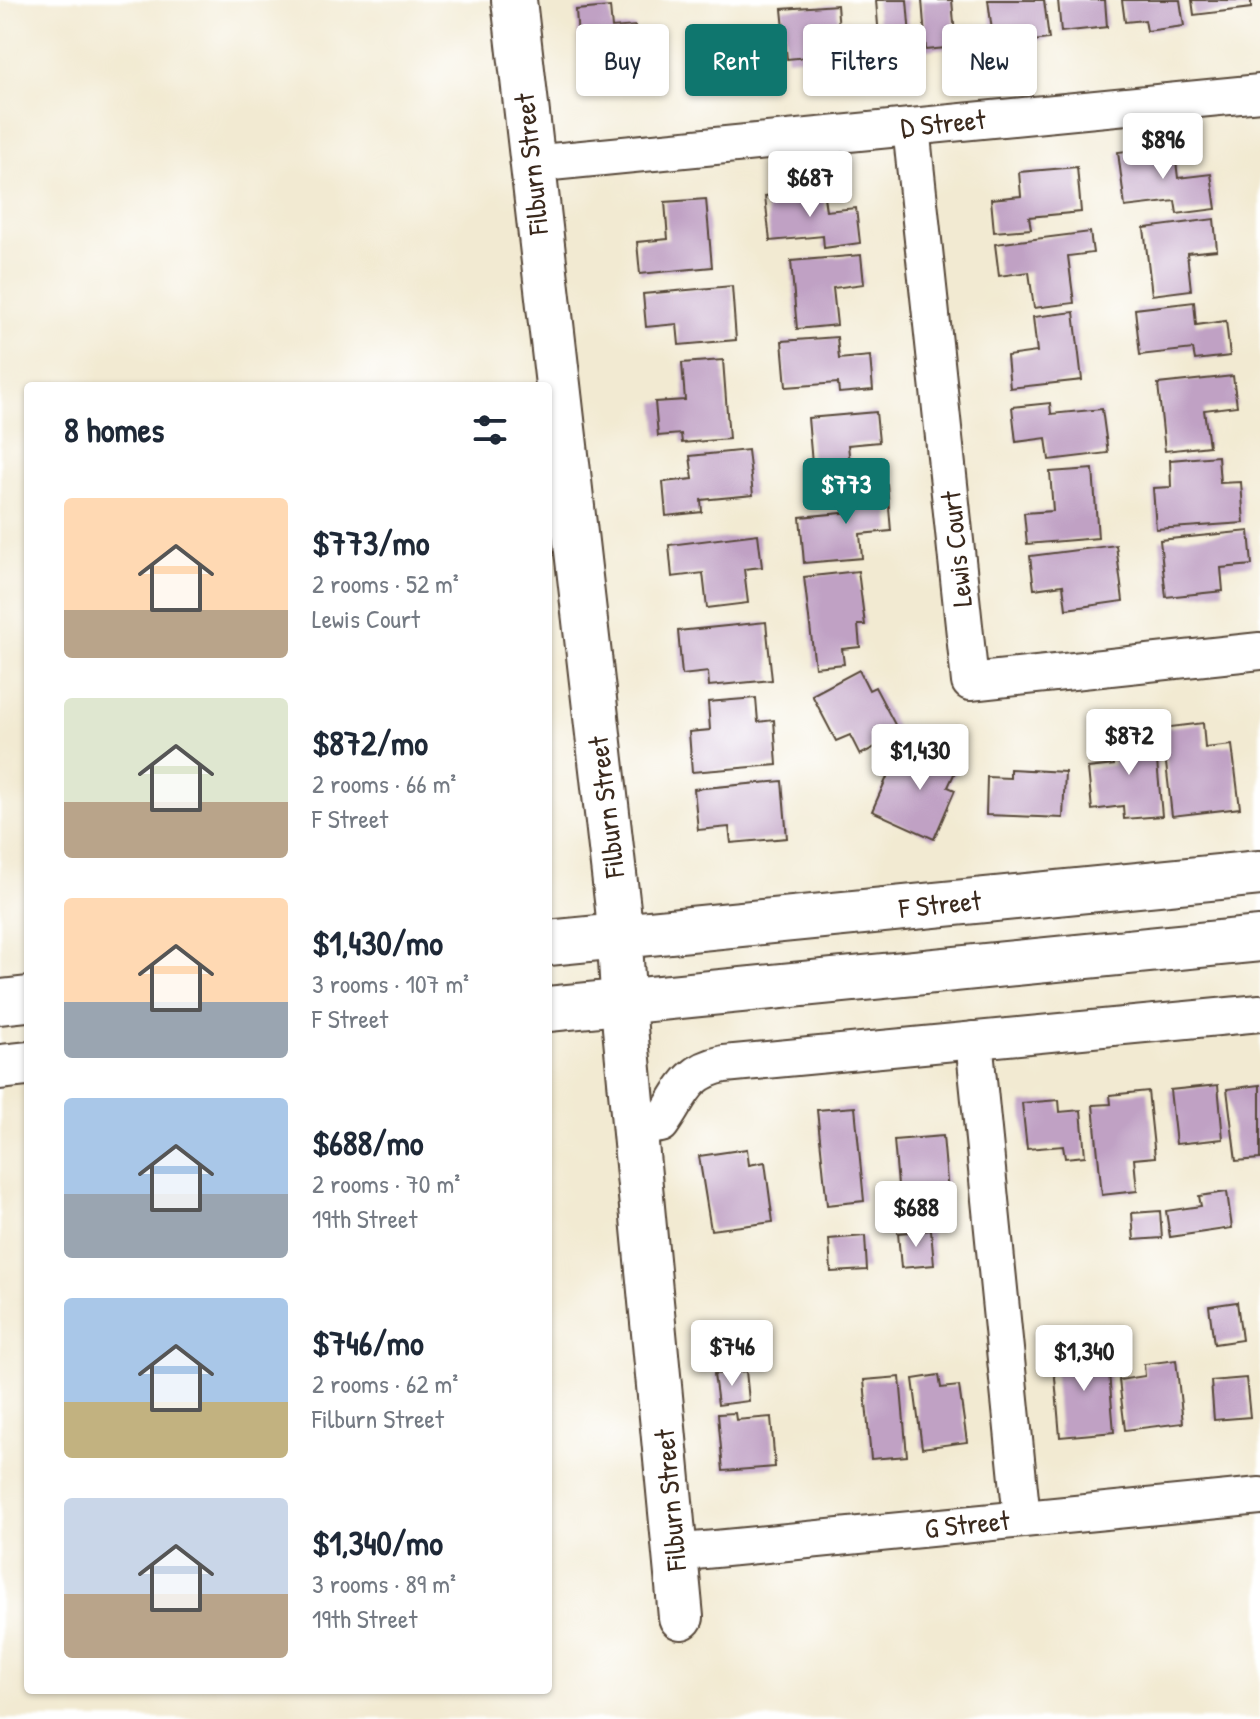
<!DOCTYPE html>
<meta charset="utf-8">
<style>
body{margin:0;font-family:"Patrick Hand",sans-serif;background:#f6f6f7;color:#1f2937;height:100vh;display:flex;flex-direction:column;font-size:30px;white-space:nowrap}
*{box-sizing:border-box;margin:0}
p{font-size:26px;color:#747a83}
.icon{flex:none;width:44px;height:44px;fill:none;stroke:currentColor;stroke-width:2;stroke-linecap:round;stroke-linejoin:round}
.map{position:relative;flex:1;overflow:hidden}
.side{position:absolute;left:24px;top:382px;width:528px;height:1312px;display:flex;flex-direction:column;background:#fff;border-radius:8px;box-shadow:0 2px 6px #0004}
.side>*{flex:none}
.guide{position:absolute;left:576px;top:24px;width:564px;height:72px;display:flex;gap:16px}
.price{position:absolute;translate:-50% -68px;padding:0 18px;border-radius:8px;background:#fff;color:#222;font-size:26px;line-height:52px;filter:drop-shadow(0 2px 4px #0008)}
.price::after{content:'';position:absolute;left:50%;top:48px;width:24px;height:18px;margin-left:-12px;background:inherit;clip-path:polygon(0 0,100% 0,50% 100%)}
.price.selected{background:#0f766e;color:#fff}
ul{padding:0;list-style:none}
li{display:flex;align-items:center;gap:24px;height:200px;padding:0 40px}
li span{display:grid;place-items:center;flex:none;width:224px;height:160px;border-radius:8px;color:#555}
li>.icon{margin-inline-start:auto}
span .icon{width:96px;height:96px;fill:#fffc;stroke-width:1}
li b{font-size:34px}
h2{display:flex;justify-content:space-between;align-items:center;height:96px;padding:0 40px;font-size:34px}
.chip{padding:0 28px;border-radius:8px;background:#fff;box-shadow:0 2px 6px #0004;font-size:28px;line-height:72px}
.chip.selected{background:#0f766e;color:#fff}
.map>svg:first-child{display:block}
.building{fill:#c0a1c4}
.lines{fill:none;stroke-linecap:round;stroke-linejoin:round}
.minor-casing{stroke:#564739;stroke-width:40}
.tertiary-casing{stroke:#564739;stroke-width:48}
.primary-casing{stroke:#564739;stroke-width:48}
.minor{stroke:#fff;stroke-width:36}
.tertiary{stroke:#fff;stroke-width:44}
.primary{stroke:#fff;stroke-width:44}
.labels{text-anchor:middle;stroke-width:6;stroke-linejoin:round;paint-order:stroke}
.street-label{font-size:28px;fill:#3b2a1e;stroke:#fff}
</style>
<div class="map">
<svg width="1260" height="1719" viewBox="0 0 1260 1719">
<rect width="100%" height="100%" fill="#fff"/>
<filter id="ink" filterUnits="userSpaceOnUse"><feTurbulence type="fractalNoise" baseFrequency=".0125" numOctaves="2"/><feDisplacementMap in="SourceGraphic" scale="16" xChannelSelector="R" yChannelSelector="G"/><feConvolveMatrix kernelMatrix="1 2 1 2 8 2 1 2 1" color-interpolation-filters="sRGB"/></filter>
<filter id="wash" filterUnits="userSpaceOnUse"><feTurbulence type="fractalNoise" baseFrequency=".006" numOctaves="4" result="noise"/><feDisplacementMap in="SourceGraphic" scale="32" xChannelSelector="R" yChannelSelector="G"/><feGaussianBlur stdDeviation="1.8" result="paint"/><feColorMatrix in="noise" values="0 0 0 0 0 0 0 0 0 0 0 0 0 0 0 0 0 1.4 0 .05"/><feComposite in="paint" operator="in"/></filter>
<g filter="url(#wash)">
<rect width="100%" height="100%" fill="#f2ead2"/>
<g id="blocks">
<g class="building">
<polygon points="876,0 907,0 911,49 880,51"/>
<polygon points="922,0 952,0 956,47 926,50"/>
<polygon points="988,0 1044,0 1049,39 994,46"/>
<polygon points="1058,0 1105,0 1107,27 1061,32"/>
<polygon points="1122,0 1180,0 1184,26 1147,31 1145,20 1125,22"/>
<polygon points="1192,0 1251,0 1251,8 1194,15"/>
<polygon points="837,5 841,54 787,59 782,9"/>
<polygon points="610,7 612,28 635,26 639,76 581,80 576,10"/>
<polygon points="772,25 778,65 723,72 717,32"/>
<polygon points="1174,145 1178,178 1211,174 1216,209 1177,214 1175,201 1125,207 1118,152"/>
<polygon points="1077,167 1081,212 1029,217 1031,229 994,232 991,199 1021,196 1019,172"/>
<polygon points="823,190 826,211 856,208 860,243 824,248 823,236 770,241 765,196"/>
<polygon points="706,199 712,267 640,274 637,242 668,239 665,202"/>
<polygon points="1214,219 1217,250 1187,253 1191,290 1152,295 1144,228"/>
<polygon points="1090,232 1093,253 1068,256 1074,303 1034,308 1029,272 999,276 995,244"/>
<polygon points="861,255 864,284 833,288 837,325 797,329 791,261"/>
<polygon points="732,286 736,340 679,345 677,324 646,327 643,294"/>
<polygon points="1194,302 1196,325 1226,321 1230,356 1195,360 1193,349 1140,355 1135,309"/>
<polygon points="1074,312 1082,380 1010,388 1007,356 1037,352 1033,317"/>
<polygon points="837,337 839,359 870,356 873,390 839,393 838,383 786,387 782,341"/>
<polygon points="723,360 729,439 682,443 681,434 658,436 655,402 685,400 682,363"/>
<polygon points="1233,376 1237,406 1204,410 1209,446 1165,451 1158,384"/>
<polygon points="1050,403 1051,414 1102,409 1108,453 1049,460 1046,438 1016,442 1012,407"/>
<polygon points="876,412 879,442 848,445 852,482 814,486 808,418"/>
<polygon points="748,450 753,495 701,500 702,512 666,516 663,482 693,479 690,456"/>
<polygon points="1218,456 1220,483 1241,482 1244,523 1156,529 1153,488 1171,487 1170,460"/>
<polygon points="1093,469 1098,538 1027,544 1024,513 1053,511 1050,472"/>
<polygon points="887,484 891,531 860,534 862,558 804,563 800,517 852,512 850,487"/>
<polygon points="1249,531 1252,565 1221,568 1223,591 1166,597 1160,540"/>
<polygon points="758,534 762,567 744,569 748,603 707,608 703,573 672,577 669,545"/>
<polygon points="1116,545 1123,601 1066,609 1063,585 1034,589 1030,556"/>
<polygon points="858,571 865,625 858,625 860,647 842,649 844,664 815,667 804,577"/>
<polygon points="766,622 772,680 709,686 708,672 682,675 678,631"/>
<polygon points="859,670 869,690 875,687 900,734 860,755 850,735 836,741 812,695"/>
<polygon points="756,698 758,722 774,720 777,765 692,772 689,732 710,730 708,702"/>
<polygon points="1203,723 1205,748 1232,745 1240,808 1172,816 1162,728"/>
<polygon points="1154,729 1162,816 1124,819 1123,806 1092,810 1088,768 1114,765 1111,733"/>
<polygon points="930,743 962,757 948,787 955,790 934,839 872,811 895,759 918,770"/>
<polygon points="1010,769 1065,772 1063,818 986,815 987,777 1010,778"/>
<polygon points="782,781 787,838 731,843 729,827 698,830 694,789"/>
<polygon points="1218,1085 1223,1139 1176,1144 1170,1090"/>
<polygon points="1260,1085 1260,1159 1236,1161 1227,1089"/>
<polygon points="1148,1091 1155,1157 1134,1159 1137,1191 1102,1195 1093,1105 1111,1104 1110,1095"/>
<polygon points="1059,1100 1060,1112 1081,1110 1085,1156 1065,1158 1063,1146 1027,1149 1022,1103"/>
<polygon points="855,1107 864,1201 827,1205 817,1110"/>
<polygon points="943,1136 949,1204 900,1208 894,1140"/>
<polygon points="747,1149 749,1165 765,1162 773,1222 711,1230 699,1156"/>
<polygon points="1227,1192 1232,1228 1170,1237 1166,1211 1201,1206 1199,1196"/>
<polygon points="1160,1211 1162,1238 1134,1240 1132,1213"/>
<polygon points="931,1230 934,1265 901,1268 898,1233"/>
<polygon points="865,1236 867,1270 831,1272 829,1239"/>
<polygon points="1237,1302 1242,1340 1214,1344 1209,1306"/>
<polygon points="1107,1349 1114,1432 1060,1437 1053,1354"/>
<polygon points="1176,1360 1183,1423 1125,1430 1119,1380 1145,1376 1144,1364"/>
<polygon points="746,1371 749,1401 718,1405 714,1374"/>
<polygon points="939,1375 941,1388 959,1386 967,1442 922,1448 913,1379"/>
<polygon points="900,1377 907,1456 871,1459 864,1380"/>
<polygon points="1246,1378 1250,1417 1214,1420 1211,1381"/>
<polygon points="735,1413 736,1420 771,1417 775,1467 723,1471 718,1414"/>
</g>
</g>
</g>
<g filter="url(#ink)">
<use href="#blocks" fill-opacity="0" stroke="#564739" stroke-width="2"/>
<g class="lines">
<g class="minor-casing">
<g id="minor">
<polyline points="911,127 970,682 1260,651"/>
<polyline points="531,164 1260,93"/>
<polyline points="974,1040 1022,1519"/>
<path d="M 635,1128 L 661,1124 C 682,1095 684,1072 724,1064 L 1260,1013"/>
<polyline points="674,1553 1260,1496"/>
</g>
</g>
<g class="tertiary-casing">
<polyline id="tertiary" points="514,0 618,909 625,1028 681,1617"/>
</g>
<g class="primary-casing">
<g id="primary">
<polyline points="548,943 1260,873"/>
<polyline points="0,1002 28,999"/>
<polyline points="548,1009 1260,939"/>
<polyline points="0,1067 28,1064"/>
</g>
</g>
<use href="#minor" class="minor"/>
<use href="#tertiary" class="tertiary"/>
<use href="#primary" class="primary"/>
</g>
</g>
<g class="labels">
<g class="street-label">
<text transform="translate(943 123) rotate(-6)" y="10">D Street</text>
<text transform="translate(531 164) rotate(-96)" y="10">Filburn Street</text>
<text transform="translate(956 549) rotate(-96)" y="10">Lewis Court</text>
<text transform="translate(606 807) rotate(-97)" y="10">Filburn Street</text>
<text transform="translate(940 904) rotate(-6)" y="10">F Street</text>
<text transform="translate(670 1500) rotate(-95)" y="10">Filburn Street</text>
<text transform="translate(967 1524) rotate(-6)" y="10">G Street</text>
</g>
</g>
</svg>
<b class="price" style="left:1163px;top:181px">$896</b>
<b class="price" style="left:810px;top:219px">$687</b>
<b class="price selected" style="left:846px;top:526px">$773</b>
<b class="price" style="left:1129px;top:777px">$872</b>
<b class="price" style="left:920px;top:792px">$1,430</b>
<b class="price" style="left:916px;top:1249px">$688</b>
<b class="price" style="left:732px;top:1388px">$746</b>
<b class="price" style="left:1084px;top:1393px">$1,340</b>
<div class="guide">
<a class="chip">Buy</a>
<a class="chip selected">Rent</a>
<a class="chip">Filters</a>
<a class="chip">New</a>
</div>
<section class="side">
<h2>8 homes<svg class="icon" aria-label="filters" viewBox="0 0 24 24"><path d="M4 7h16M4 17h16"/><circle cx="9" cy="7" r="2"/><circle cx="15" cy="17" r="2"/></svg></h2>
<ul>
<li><span style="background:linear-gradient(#ffd9b3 70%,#b9a48a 0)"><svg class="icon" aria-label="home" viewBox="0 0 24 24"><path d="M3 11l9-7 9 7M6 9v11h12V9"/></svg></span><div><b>$773/mo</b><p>2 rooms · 52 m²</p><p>Lewis Court</p></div></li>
<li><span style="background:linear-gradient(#dfe7d0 65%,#b9a48a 0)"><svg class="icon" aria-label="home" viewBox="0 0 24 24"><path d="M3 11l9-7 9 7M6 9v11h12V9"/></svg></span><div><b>$872/mo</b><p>2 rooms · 66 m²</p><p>F Street</p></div></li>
<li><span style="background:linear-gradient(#ffd9b3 65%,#9aa5b1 0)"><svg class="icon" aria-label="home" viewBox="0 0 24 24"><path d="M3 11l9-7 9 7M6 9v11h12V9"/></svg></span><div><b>$1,430/mo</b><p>3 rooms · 107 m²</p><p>F Street</p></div></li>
<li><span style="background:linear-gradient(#a9c7e8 60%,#9aa5b1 0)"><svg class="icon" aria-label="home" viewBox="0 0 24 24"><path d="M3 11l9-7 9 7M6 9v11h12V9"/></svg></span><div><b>$688/mo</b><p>2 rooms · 70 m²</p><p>19th Street</p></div></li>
<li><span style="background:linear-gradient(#a9c7e8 65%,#c2b280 0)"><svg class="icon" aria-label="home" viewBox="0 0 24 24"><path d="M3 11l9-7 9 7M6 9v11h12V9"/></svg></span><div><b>$746/mo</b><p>2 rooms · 62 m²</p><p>Filburn Street</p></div></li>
<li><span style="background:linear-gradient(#c9d6e8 60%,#b9a48a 0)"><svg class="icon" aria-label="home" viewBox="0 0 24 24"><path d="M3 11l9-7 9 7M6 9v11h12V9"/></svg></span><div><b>$1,340/mo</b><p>3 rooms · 89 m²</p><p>19th Street</p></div></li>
</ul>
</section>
</div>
